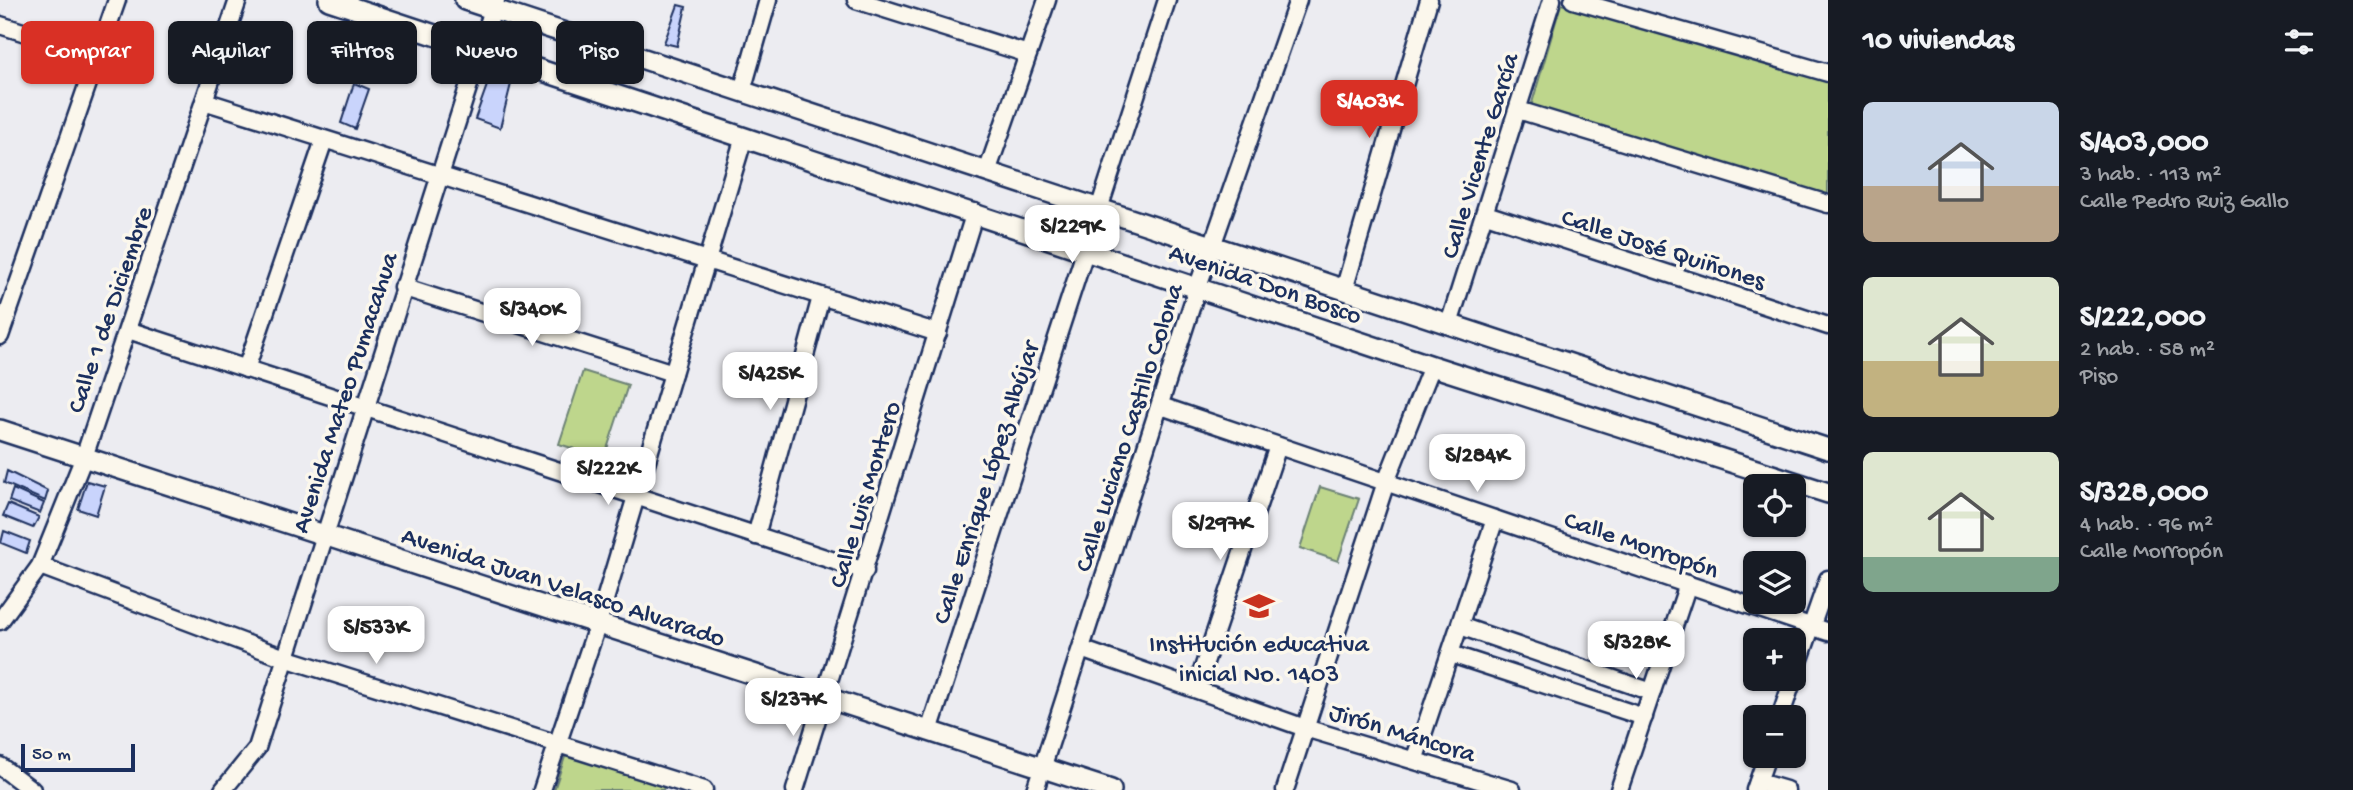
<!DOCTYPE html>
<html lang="es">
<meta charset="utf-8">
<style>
body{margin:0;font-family:"Gochi Hand",sans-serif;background:#242831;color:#f1f3f6;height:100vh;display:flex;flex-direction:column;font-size:26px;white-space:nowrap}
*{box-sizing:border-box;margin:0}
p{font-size:23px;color:#9ea1a6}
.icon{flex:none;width:38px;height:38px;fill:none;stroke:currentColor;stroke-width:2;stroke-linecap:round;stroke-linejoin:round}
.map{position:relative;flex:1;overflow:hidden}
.details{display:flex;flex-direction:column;background:#171b24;width:525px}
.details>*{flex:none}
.top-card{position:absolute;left:21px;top:21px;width:665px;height:63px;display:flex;gap:14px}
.controls{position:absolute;left:1743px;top:474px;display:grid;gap:14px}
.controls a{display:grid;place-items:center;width:63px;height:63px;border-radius:10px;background:#171b24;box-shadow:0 2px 5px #0004;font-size:35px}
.scale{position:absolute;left:21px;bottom:18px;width:114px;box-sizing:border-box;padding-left:7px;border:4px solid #1b2f5e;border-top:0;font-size:19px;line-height:24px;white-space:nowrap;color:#1b2f5e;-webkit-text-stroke:5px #fbf7ec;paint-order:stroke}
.price{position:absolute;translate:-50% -60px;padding:0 16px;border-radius:14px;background:#fff;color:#222;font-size:23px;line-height:46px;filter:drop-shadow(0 2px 4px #0008)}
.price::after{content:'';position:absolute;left:50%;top:42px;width:21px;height:16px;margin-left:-10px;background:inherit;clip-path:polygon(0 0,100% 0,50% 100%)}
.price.selected{background:#d93025;color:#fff}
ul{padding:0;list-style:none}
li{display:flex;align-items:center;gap:21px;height:175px;padding:0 35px}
li span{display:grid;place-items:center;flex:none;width:196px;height:140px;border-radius:10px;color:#555}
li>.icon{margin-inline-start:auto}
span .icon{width:84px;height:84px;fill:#fffc;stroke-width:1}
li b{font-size:30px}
h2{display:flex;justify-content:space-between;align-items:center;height:84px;padding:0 35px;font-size:30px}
.tag{padding:0 24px;border-radius:10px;background:#171b24;box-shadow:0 2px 5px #0004;font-size:24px;line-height:63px}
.tag.selected{background:#d93025;color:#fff}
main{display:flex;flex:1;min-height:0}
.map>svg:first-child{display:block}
.green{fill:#bed68c;stroke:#6c8275;stroke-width:2}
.building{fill:#c9d4fc;stroke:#1b2f5e;stroke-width:2}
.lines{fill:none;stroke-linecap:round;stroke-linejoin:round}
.minor-casing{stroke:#1b2f5e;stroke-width:21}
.tertiary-casing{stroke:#1b2f5e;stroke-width:24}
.minor{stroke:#fbf7ec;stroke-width:16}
.tertiary{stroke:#fbf7ec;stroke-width:19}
.labels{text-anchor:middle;stroke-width:7;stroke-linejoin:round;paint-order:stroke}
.street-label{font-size:26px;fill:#1b2f5e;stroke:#fbf7ec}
.poi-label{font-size:26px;fill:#1b2f5e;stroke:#fbf7ec}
</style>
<main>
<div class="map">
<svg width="1828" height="790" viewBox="0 0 1828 790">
<rect width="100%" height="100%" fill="#ececf1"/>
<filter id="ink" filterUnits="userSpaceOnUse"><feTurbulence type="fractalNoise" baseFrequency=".0143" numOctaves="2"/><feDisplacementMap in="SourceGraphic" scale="14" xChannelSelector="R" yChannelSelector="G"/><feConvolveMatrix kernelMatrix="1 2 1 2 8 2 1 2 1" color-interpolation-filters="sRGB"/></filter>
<g filter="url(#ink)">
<g class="green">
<polygon points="1561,4 1828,81 1828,199 1530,110"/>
<polygon points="583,371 628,385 604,458 559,444"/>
<polygon points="1320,487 1359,499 1338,561 1300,548"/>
<polygon points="566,754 664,787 663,790 554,790"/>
</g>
<g class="building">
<polygon points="678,5 686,7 677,46 664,43"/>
<polygon points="490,77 511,84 500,128 475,119"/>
<polygon points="354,83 369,89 355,129 341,123"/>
<polygon points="7,471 48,491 45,501 4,483"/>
<polygon points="87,481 105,486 96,515 78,509"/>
<polygon points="13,489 44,503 40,513 9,501"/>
<polygon points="8,504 39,517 33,528 3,516"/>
<polygon points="4,531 30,541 26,553 1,543"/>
</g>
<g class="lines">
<g class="minor-casing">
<g id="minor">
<polyline points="856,0 1028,54"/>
<polyline points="1573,0 1828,73"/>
<polyline points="0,25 97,55"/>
<polyline points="742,91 768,0"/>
<polyline points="204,101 938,333"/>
<polyline points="1518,110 1828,204"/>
<polyline points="987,172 1047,0"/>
<polyline points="1099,209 1167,0"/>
<polyline points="1486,214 1828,326"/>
<polyline points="402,287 673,373"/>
<polyline points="1344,290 1429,0"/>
<polyline points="1449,324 1552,0"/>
<polyline points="128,330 865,571"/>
<polyline points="0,336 117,0"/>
<polyline points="246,369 324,140"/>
<polyline points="1161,406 1828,632"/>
<polyline points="756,536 821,297"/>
<polyline points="40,566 285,658 704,790"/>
<polyline points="0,621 40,566 84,457 238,0"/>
<polyline points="1460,626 1652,692"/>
<polyline points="1081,649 1305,728 1512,790"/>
<polyline points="1451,654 1644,717"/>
<polyline points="1794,676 1828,579"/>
<polyline points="1196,689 1278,446"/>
<polyline points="1780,718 1793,679"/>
<polyline points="929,731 1086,249"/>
<polyline points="1415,758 1495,519"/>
<polyline points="0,766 32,790"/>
<polyline points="1758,782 1786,790"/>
<polyline points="223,790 257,748 496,0"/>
<polyline points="542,790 598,623 744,137"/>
<polyline points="795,790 975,212"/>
<polyline points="1035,790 1198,286 1298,0"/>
<polyline points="1285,790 1386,482 1432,366"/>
<polyline points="1619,790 1688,584"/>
<polyline points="1755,790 1767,756"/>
</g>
</g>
<g class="tertiary-casing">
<g id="tertiary">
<polyline points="329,0 1432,366 1828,493"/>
<polyline points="465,0 1828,449"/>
<polyline points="0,430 1111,790"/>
</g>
</g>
<use href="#minor" class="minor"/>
<use href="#tertiary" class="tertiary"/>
</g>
</g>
<defs>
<g id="school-bare" transform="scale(2.415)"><path d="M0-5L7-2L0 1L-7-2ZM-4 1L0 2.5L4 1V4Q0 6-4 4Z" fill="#c8321e" stroke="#fbf7ec" stroke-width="2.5" paint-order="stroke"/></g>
</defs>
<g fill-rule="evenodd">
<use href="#school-bare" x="1259" y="606"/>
</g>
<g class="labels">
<g class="street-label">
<text transform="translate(1478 155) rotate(-73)" y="9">Calle Vicente García</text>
<text transform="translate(1664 247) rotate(18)" y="9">Calle José Quiñones</text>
<text transform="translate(1266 282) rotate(19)" y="9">Avenida Don Bosco</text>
<text transform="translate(108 309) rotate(-71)" y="9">Calle 1 de Diciembre</text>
<text transform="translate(343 392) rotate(-72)" y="9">Avenida Mateo Pumacahua</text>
<text transform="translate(1127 427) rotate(-72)" y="9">Calle Luciano Castillo Colona</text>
<text transform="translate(984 482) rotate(-72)" y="9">Calle Enrique López Albújar</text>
<text transform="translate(863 494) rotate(-73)" y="9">Calle Luis Montero</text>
<text transform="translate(1642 543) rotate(19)" y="9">Calle Morropón</text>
<text transform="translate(564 585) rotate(18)" y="9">Avenida Juan Velasco Alvarado</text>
<text transform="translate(1403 731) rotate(17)" y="9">Jirón Máncora</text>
</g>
<g class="poi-label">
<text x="1259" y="651">Institución educativa<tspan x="1259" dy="30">inicial No. 1403</tspan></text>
</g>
</g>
</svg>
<div class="controls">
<a><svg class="icon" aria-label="locate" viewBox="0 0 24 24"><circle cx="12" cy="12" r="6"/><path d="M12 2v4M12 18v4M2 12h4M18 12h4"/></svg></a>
<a><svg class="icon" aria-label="layers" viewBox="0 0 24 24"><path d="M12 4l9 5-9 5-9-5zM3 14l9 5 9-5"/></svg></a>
<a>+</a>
<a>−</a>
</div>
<div class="scale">50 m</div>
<b class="price selected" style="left:1369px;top:140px">S/403K</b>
<b class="price" style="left:1072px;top:265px">S/229K</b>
<b class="price" style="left:532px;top:348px">S/340K</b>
<b class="price" style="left:770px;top:412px">S/425K</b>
<b class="price" style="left:1477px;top:494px">S/284K</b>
<b class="price" style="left:608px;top:507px">S/222K</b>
<b class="price" style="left:1220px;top:562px">S/297K</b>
<b class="price" style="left:376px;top:666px">S/533K</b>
<b class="price" style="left:1636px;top:681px">S/328K</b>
<b class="price" style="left:793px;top:738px">S/237K</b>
<div class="top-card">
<a class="tag selected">Comprar</a>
<a class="tag">Alquilar</a>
<a class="tag">Filtros</a>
<a class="tag">Nuevo</a>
<a class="tag">Piso</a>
</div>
</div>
<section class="details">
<h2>10 viviendas<svg class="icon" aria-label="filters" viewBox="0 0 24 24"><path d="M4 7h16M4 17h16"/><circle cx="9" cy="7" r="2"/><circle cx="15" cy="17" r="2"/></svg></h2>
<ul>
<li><span style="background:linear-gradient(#c9d6e8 60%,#b9a48a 0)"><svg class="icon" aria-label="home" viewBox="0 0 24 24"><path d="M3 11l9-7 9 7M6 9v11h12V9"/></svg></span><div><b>S/403,000</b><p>3 hab. · 113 m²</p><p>Calle Pedro Ruiz Gallo</p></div></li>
<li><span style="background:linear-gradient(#dfe7d0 60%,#c2b280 0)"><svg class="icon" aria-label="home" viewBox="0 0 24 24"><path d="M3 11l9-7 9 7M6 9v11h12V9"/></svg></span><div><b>S/222,000</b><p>2 hab. · 58 m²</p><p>Piso</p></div></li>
<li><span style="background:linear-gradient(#dfe7d0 75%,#7fa58c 0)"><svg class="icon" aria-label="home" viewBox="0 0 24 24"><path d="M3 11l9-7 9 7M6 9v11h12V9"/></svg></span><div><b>S/328,000</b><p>4 hab. · 96 m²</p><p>Calle Morropón</p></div></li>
</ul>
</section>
</main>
